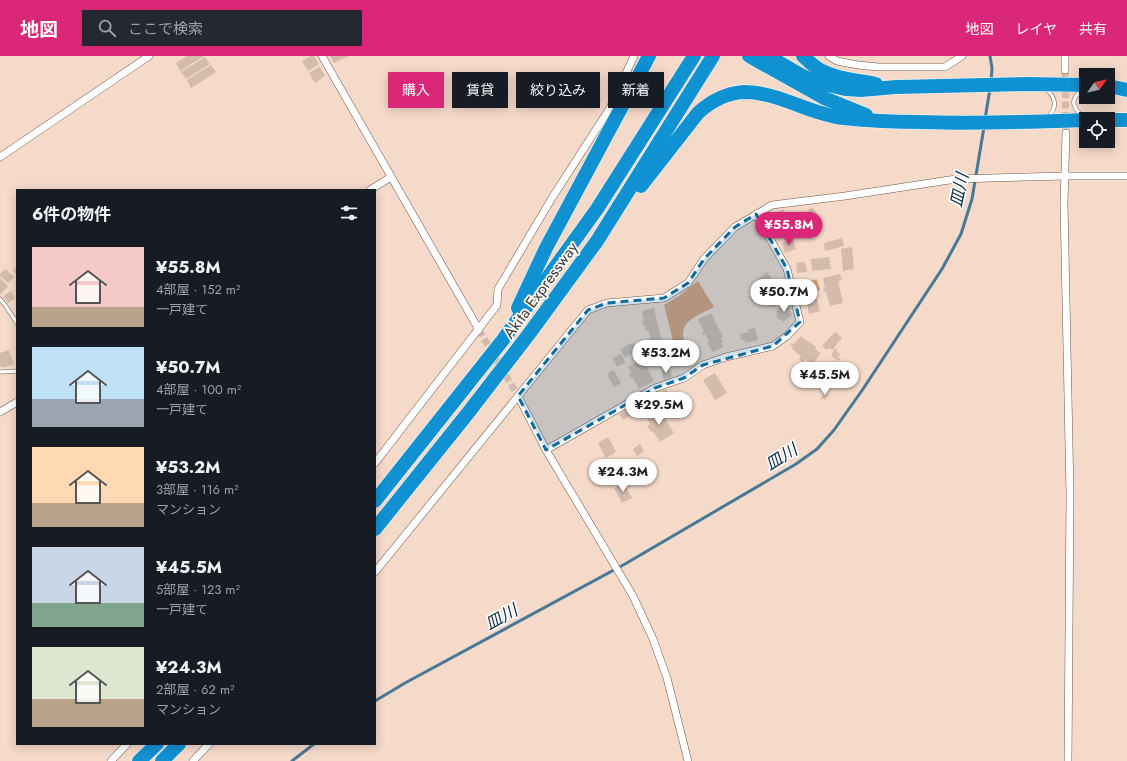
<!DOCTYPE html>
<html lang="ja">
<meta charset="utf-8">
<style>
body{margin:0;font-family:Jost,"Noto Sans JP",sans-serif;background:#242831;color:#f1f3f6;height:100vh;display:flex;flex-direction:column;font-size:15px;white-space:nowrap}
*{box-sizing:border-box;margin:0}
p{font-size:13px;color:#9ea1a6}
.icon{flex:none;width:22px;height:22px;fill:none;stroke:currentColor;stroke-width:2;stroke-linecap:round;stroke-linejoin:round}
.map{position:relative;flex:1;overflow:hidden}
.side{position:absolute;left:16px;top:133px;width:360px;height:556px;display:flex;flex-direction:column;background:#171b24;border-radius:0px;box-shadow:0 2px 10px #0003}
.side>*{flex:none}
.hud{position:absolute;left:388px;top:16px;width:380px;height:36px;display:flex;gap:8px}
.needle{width:26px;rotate:56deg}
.controls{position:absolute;left:1079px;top:12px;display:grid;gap:8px}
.controls a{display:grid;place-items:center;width:36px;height:36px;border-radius:0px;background:#171b24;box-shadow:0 2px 10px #0003;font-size:20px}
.price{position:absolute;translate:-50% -34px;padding:0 9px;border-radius:14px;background:#fff;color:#222;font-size:13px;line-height:26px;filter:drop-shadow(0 1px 2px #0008)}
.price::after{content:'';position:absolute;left:50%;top:24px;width:12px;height:9px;margin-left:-6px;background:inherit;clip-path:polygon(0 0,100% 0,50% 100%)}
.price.on{background:#db2777;color:#fff}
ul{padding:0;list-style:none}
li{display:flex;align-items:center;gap:12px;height:100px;padding:0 16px}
li span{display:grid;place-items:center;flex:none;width:112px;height:80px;border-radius:0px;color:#555}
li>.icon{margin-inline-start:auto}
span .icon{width:48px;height:48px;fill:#fffc;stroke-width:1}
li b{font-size:17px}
h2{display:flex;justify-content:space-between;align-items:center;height:48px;padding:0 16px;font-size:17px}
.tag{padding:0 14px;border-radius:0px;background:#171b24;box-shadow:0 2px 10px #0003;font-size:14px;line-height:36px}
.tag.on{background:#db2777;color:#fff}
header{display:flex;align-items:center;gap:24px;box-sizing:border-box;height:56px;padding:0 20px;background:#db2777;color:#fff}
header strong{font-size:19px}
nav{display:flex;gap:22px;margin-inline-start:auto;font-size:14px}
.search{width:280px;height:36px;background:#242831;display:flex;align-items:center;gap:10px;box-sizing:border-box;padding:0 14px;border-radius:0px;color:#9ea1a6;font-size:15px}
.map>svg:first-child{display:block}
.green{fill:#dc9f78}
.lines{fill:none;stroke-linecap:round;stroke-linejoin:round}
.stream{stroke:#487896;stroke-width:3}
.building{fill:#d4bbab}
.street-tunnel{stroke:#d2baac;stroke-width:7;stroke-dasharray:7 3.5;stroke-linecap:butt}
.lane-casing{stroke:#6c5648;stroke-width:4.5}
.street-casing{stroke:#6c5648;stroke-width:8}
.highway-casing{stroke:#fff;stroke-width:15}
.lane{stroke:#fff;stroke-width:3.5}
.street{stroke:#fff;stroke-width:7}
.highway{stroke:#1091d2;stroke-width:14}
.marked{fill:#126b9b;fill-opacity:0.2;stroke:#126b9b;stroke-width:3;stroke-dasharray:8 5;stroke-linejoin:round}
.labels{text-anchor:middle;stroke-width:3.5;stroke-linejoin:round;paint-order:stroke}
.street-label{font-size:16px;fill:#443a33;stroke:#fff}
.water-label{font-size:17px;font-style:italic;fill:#0f2f43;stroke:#fff}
</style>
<header>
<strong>地図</strong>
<div class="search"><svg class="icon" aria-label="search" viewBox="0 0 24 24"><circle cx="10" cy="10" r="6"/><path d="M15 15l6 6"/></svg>ここで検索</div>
<nav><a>地図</a><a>レイヤ</a><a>共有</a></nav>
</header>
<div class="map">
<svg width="1127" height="705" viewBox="0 0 1127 705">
<rect width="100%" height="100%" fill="#f5daca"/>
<g class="green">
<polygon points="817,223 820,234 802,239 799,228"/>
<path d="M 698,225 L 714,251 C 704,257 684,262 683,277 C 683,284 687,292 688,299 L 686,304 L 680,306 L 677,300 L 664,249 L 679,240 Z"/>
</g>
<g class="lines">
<g class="stream">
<polyline points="990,0 992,12 991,26"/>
<polyline points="985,63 990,33"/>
<polyline points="375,645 405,627 625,508 796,408 817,393 834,374 863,333 942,213 961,178 972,143 984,71"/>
<polyline points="292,705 314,688"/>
</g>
</g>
<g class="building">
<polygon points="187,0 204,0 180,15 176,7"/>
<polygon points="311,0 314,0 319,8 308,15 302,5"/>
<polygon points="330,0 349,0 334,7"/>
<polygon points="205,1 210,8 186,23 181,16"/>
<polygon points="211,9 216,16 191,32 187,24"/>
<polygon points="320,11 325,20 315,27 309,17"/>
<polygon points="812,151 819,161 817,162 823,170 818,173 820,175 813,179 808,172 805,173 800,166 807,161 805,157"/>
<polygon points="783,153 795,174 787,179 784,176 780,178 771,162 772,161 772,160"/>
<polygon points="842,182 844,190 825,195 824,187"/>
<polygon points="793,183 796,193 785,197 782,187"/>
<polygon points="852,191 854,213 843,215 841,193"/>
<polygon points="829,201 831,213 812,215 811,203"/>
<polygon points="805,206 807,216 797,217 796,207"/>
<polygon points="17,211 17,219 13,214"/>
<polygon points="5,213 14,221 8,227 0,220 0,218"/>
<polygon points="767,216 785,240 777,246 778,248 773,251 769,246 766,248 761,242 764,240 753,227"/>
<polygon points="840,218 842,224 838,225 843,247 830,250 826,236 824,236 823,233 825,232 823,222"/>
<polygon points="0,222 8,230 0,239"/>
<polygon points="11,235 15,242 8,247 3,240"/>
<polygon points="816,240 820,255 809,258 807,248 804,249 802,243"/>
<polygon points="786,247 791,253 789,254 792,259 783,266 781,263 779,264 776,260 778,259 775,255"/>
<polygon points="654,252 662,286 652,289 648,274 646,275 645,269 643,270 642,265 644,265 642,255"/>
<polygon points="711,257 723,281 721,282 723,286 721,287 723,291 713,296 707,287 709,286 705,278 703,279 702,277 704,276 698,263"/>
<polygon points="755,272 758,284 745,287 745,284 741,284 740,278 749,276 748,273"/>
<polygon points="835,276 842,282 832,294 830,292 827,294 822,290"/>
<polygon points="801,280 808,286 809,285 816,291 815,293 821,297 812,309 806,303 803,306 799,303 801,300 792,293 793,291 790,289 792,287 794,288"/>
<polygon points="631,287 632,288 633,287 638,294 625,302 620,293"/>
<polygon points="835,292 837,294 836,296 840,298 838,301 841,303 839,305 831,300"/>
<polygon points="9,294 14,308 2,312 2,310 0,311 0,297"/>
<polygon points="621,298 626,307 617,311 613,302"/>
<polygon points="643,303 654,325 639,333 633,322 632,323 629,318 631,316 628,311"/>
<polygon points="669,312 672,321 664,324 661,315"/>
<polygon points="614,314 621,327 614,331 608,321 609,320 608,317"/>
<polygon points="715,317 727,337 715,344 703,324"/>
<polygon points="666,333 674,344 663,351 659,346 657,348 654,343 656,341 655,340"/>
<polygon points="825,335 829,338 825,344 821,342"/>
<polygon points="685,338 692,345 685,351 689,354 685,357 682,354 675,361 668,354"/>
<polygon points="649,343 651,346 645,350 643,347"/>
<polygon points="628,352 632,359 623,364 619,358"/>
<polygon points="659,353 674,377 660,386 653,375 651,376 647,370 650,368 646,361"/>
<polygon points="608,381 616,396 606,402 598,387"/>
<polygon points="640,388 644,395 637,400 633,393"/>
<polygon points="624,427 632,442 622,447 614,432"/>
</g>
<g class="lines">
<g class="street-tunnel">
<polyline points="1065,14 1066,77"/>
<polyline points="479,274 518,340"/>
</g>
<g class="lane-casing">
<g id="lane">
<path d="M 1045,32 C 1056,41 1058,51 1048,61"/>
<path d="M 1081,59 C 1071,49 1071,42 1083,34"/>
<polyline points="0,243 5,249 17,267"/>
<polyline points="0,316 17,315"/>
</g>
</g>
<g class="street-casing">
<g id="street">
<polyline points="322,0 479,274"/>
<polyline points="829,0 837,5 858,9 878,11 945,11 962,0"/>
<polyline points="1065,0 1065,14"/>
<polyline points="1066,77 1064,147 1070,437 1068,705"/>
<polyline points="0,101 149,0"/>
<polyline points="370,134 391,121"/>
<polyline points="518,340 546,394 633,540 653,583 667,622 688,705"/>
<polyline points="0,356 17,346"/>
<polyline points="546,394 655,332 684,322 703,309 726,301 773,290 787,280 800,266 787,213 756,158"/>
<polyline points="375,407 497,249 498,233 552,142 610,52 634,0"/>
<polyline points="375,516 588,254 607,247 664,242 688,227 704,203 735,171 772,149 845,140 956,123 1066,120 1127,120"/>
<polyline points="111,705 127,688"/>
<polyline points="193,705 209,688"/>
</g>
</g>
<g class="highway-casing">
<g id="highway">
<polyline points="749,0 824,42 866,59"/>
<polyline points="768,0 801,19 816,26 845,33 861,34 896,31 1027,28 1086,29"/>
<path d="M 803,0 C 808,5 814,10 820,14 C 837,23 857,24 876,28"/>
<polyline points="1108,30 1127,34"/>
<polyline points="1108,64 1127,64"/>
<path d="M 641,130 L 698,57 C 711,45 726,37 744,36 C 779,36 809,58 843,62 C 870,65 896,66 922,66 C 977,68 1031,66 1086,64"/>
<polyline points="518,252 546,192 649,0"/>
<polyline points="375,445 502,285 597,153 694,0"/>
<polyline points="375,473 468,357 529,278 597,185 713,0"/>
<polyline points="139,705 157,688"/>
<polyline points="162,705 179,688"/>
</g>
</g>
<use href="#lane" class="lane"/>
<use href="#street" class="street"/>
<use href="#highway" class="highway"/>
</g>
<path class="marked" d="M 756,158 L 787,213 L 800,266 L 773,290 L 703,309 L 684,322 L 655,332 L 546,394 L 518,340 L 588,254 L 607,247 L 664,242 L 688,227 L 704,203 L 735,171 Z"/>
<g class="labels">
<g class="street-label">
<text transform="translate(540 234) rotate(-54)" y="6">Akita Expressway</text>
</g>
<g class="water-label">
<text transform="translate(959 134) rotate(-78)" y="6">皿川</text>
<text transform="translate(781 401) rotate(-32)" y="6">皿川</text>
<text transform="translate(501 561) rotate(-29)" y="6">皿川</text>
</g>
</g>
</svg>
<div class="controls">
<a><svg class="needle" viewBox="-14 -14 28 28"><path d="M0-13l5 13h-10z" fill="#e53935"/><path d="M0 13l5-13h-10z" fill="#9ea1a6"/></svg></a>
<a><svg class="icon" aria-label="locate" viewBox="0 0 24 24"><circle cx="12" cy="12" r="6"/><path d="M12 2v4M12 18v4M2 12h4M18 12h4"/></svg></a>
</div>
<b class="price on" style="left:789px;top:190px">¥55.8M</b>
<b class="price" style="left:784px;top:257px">¥50.7M</b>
<b class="price" style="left:666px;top:318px">¥53.2M</b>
<b class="price" style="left:825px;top:340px">¥45.5M</b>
<b class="price" style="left:659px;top:370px">¥29.5M</b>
<b class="price" style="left:623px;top:437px">¥24.3M</b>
<div class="hud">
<a class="tag on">購入</a>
<a class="tag">賃貸</a>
<a class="tag">絞り込み</a>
<a class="tag">新着</a>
</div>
<section class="side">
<h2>6件の物件<svg class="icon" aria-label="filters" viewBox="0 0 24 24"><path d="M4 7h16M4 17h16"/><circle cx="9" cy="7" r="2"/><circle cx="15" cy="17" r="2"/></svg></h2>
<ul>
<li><span style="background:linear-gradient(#f6c9c9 75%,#b9a48a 0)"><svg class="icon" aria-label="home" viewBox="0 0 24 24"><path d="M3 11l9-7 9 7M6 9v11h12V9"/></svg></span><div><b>¥55.8M</b><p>4部屋 · 152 m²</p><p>一戸建て</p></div></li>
<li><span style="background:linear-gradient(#bfe0f5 65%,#9aa5b1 0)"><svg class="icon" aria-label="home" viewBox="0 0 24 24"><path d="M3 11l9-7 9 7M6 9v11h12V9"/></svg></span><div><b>¥50.7M</b><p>4部屋 · 100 m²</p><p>一戸建て</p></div></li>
<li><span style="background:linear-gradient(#ffd9b3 70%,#b9a48a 0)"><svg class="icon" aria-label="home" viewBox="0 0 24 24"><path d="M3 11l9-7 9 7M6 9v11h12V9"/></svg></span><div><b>¥53.2M</b><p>3部屋 · 116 m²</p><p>マンション</p></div></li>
<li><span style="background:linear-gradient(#c9d6e8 70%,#7fa58c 0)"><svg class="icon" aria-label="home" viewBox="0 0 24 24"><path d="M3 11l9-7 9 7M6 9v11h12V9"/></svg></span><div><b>¥45.5M</b><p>5部屋 · 123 m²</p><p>一戸建て</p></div></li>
<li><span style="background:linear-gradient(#dfe7d0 65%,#b9a48a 0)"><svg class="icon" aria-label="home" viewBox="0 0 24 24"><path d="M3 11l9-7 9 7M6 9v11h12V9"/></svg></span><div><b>¥24.3M</b><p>2部屋 · 62 m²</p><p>マンション</p></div></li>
</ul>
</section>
</div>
